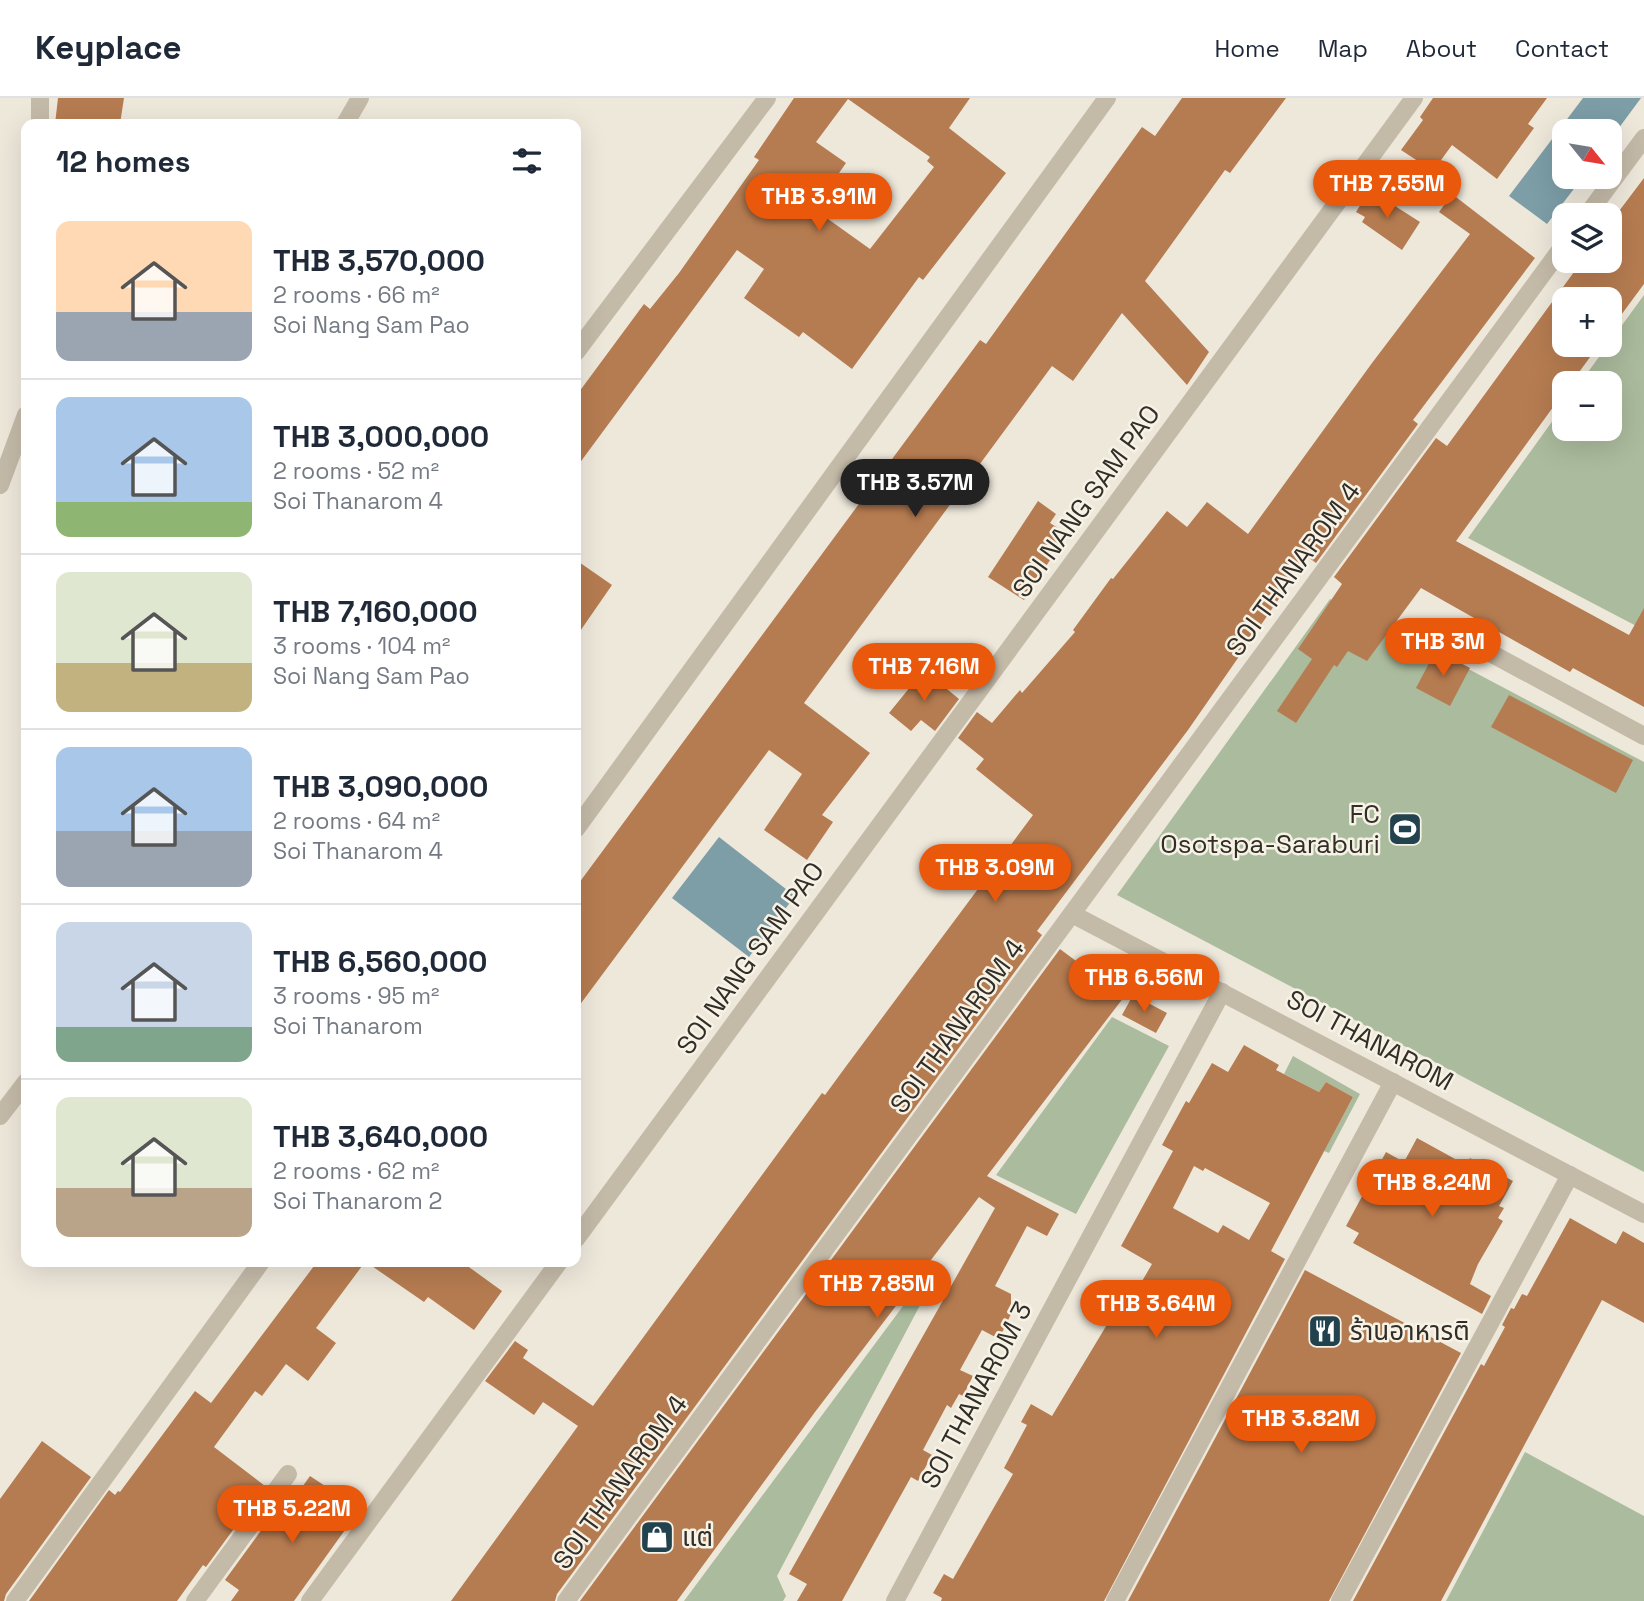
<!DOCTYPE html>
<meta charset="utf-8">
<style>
body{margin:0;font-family:"Space Grotesk","Noto Sans Thai",sans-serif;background:#f6f6f7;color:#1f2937;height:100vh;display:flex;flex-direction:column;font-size:26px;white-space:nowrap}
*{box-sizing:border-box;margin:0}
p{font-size:23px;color:#747a83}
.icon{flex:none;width:38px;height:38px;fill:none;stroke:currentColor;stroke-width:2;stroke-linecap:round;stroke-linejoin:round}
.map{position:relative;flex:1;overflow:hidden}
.details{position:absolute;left:21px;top:21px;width:560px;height:1148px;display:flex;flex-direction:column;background:#fff;border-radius:14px;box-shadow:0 7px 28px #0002}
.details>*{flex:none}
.needle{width:46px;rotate:120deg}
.tools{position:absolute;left:1552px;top:21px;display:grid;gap:14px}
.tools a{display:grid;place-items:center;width:70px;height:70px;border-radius:14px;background:#fff;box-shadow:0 7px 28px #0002;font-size:35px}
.price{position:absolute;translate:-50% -60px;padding:0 16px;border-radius:24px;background:#ea580c;color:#fff;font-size:23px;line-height:46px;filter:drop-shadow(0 2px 4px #0008)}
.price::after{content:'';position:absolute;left:50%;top:42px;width:21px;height:16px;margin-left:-10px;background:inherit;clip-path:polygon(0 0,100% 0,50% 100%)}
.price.selected{background:#222;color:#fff}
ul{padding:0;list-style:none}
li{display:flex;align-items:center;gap:21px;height:175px;padding:0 35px}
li+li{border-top:2px solid #e0e1e3}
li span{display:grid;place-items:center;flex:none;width:196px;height:140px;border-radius:14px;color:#555}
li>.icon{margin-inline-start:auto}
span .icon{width:84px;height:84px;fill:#fffc;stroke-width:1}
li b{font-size:30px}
h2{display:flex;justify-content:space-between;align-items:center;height:84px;padding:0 35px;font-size:30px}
header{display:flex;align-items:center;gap:42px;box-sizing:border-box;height:98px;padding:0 35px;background:#fff;border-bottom:2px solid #e0e1e3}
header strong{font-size:33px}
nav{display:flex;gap:38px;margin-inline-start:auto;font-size:24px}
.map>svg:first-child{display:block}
.green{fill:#abbb9d}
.water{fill:#7d9ea7}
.building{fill:#b67c51;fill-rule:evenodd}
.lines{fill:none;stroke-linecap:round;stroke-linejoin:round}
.minor{stroke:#c4baa8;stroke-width:18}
.tertiary{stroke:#c4baa8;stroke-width:18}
.labels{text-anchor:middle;stroke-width:5;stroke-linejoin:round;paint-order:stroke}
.street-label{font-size:26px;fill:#322d27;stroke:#f6f2e6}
.poi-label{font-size:26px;fill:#322d27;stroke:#f6f2e6;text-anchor:start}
</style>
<header>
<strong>Keyplace</strong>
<nav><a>Home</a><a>Map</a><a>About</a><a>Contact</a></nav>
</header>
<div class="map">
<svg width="1644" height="1503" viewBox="0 0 1644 1503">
<rect width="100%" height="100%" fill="#eee8db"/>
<g class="green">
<polygon points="1644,197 1644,532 1468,440 1564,307 1564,331 1610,331 1610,285 1580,285"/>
<polygon points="1330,501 1423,547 1644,664 1644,1074 1117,797"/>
<polygon points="1112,919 1169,948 1076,1116 996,1077"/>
<polygon points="1293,958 1360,996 1329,1055 1324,1053 1353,999 1326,984 1319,994 1284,976"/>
<polygon points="932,1169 937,1175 777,1478 786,1498 783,1503 684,1503"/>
<polygon points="1525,1354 1644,1418 1644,1503 1446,1503"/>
</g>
<g class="water">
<polygon points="1583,0 1641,0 1610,42 1610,33 1564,33 1564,79 1583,79 1547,126 1509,98"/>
<polygon points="719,739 795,798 749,859 672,800"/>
</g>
<g class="building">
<polygon points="58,0 124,0 120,26 55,26"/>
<path d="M 794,0 L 970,0 L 949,30 L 1006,75 L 923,182 L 919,179 L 852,271 L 803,234 L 799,239 L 744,200 L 764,171 L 737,152 L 576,370 L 576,298 L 644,206 L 650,211 L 679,175 L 759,62 L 754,59 ZM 848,1 L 930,59 L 927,63 L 934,69 L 870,151 L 814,111 L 846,65 L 816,44 Z"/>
<polygon points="1182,0 1286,0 1230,75 1225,72 1145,183 1209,254 1187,287 1122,215 1073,283 1052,268 804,605 870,655 822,717 833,724 807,762 764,732 802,676 769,652 576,912 576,789 980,242 986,246 1142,29 1155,38"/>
<polygon points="1433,0 1547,0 1528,26 1534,30 1497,81 1452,47 1433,73 1401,52 1423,22 1420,19"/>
<polygon points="1644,80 1644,186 1610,232 1610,201 1564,201 1564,247 1599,247 1571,285 1564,285 1564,294 1456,443 1629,537 1644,510 1644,609 1573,570 1570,574 1421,490 1367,563 1348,553 1337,569 1334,567 1296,625 1277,613 1312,561 1298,551 1342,486 1334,479 1436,340 1447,348 1582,163 1610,163 1610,125"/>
<polygon points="1370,92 1420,124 1402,152 1362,124 1365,119 1356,114"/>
<polygon points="1452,96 1535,160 1413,322 1418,326 1316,465 1308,459 1188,632 1037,833 1042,837 557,1496 555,1503 451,1503 578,1328 543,1304 534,1317 485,1283 515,1243 528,1252 523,1260 593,1308 822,995 825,997 847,967 1033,717 976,671 984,661 958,640 977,614 992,625 1020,592 1022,595 1075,534 1073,532 1111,480 1113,481 1167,413 1187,429 1207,404 1248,436 1372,265 1470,136 1439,114"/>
<polygon points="1038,403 1056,416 1050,425 1067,436 1024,502 988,479"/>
<polygon points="576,462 612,487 576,539"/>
<polygon points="1436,552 1470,570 1450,608 1416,590"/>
<polygon points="924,572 959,601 935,633 921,622 911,633 889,615"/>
<polygon points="1509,597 1633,662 1616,695 1491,629"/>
<polygon points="1060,851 1124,899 987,1078 1059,1116 1047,1138 1027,1128 995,1188 1011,1196 1011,1216 999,1241 982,1232 960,1272 973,1278 963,1298 959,1296 951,1310 947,1307 923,1352 932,1357 918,1383 911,1379 842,1503 797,1503 807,1486 789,1476 995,1110 979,1099 815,1314 677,1503 580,1503"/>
<polygon points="1133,897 1167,915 1156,935 1122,917"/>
<path d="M 1244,947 L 1279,967 L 1276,972 L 1319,994 L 1326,984 L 1353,999 L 1271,1153 L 1285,1161 L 1104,1503 L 941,1503 L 942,1500 L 933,1495 L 944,1476 L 953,1481 L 1013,1376 L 1004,1370 L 1027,1327 L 1021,1324 L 1031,1306 L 1052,1318 L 1123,1200 L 1130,1204 L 1152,1166 L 1121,1148 L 1173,1053 L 1162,1047 L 1186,1003 L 1189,1005 L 1212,965 L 1228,974 ZM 1194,1068 L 1203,1073 L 1205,1070 L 1270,1105 L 1249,1142 L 1223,1127 L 1218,1135 L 1173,1110 Z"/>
<polygon points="1417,1040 1466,1067 1470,1060 1513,1083 1499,1108 1504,1110 1498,1120 1503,1123 1478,1166 1470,1186 1491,1198 1482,1216 1353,1145 1359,1135 1346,1128 1386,1054 1404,1064"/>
<polygon points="1570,1120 1616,1146 1623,1133 1644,1145 1644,1225 1602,1202 1441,1503 1353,1503 1481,1266 1484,1268 1505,1229 1502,1227 1511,1210 1514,1211 1522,1196 1527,1198"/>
<polygon points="317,1164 365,1164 316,1230 336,1245 308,1283 286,1266 262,1298 255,1293 214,1349 265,1388 206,1469 203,1467 177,1503 29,1503 109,1392 115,1397 118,1393 120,1394 195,1293 211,1305"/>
<polygon points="366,1164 462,1164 502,1193 474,1232 428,1199 424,1204"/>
<polygon points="1305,1172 1461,1255 1329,1503 1128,1503"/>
<polygon points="42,1343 91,1379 6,1496 4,1503 0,1503 0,1401"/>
<polygon points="310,1378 360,1411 294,1503 231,1503 239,1492 225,1482 284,1401 290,1406"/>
</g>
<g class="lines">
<g class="minor">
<polyline points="40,26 40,0"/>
<polyline points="345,26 360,0"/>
<polyline points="1587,117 1644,40"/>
<polyline points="0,387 26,317"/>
<polyline points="1459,538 1644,638"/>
<polyline points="576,731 1107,0"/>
<polyline points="1072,816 1644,1116"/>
<polyline points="576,1141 1414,0"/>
<polyline points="15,1503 261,1164"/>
<polyline points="195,1503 288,1376"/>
<polyline points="310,1503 559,1164"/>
<polyline points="566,1503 1564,147"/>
<polyline points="895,1503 1222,894"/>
<polyline points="1115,1503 1393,984"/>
<polyline points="1340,1503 1570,1077"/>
</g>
<g class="tertiary">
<polyline points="576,254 767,0"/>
<polyline points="0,1018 26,984"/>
</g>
</g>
<defs>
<g id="stadium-square" transform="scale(1.75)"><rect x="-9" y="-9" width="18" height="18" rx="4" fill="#22434e" stroke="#f6f2e6"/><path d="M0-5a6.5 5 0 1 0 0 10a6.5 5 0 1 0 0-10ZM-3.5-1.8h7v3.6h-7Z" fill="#fff"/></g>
<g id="restaurant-square" transform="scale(1.75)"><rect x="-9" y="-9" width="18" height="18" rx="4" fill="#22434e" stroke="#f6f2e6"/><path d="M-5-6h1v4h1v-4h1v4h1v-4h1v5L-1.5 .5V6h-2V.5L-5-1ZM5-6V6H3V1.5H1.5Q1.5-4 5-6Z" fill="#fff"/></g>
<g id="shop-square" transform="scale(1.75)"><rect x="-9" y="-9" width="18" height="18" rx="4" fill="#22434e" stroke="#f6f2e6"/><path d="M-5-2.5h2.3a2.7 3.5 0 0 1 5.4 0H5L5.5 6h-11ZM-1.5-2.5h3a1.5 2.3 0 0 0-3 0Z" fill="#fff"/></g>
</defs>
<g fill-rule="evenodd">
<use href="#stadium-square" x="1405" y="731"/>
<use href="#restaurant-square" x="1325" y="1233"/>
<use href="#shop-square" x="657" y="1439"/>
</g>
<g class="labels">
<g class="street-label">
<text transform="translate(1086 403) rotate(-54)" y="9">SOI NANG SAM PAO</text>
<text transform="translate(1293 471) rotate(-54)" y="9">SOI THANAROM 4</text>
<text transform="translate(750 860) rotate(-54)" y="9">SOI NANG SAM PAO</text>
<text transform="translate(957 928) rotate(-54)" y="9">SOI THANAROM 4</text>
<text transform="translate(1370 942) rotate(28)" y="9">SOI THANAROM</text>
<text transform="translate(976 1297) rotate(-62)" y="9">SOI THANAROM 3</text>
<text transform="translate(620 1384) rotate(-54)" y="9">SOI THANAROM 4</text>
</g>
<g class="poi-label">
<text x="1380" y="725" text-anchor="end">FC<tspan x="1380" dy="30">Osotspa-Saraburi</tspan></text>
<text x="1350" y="1242">ร้านอาหารติ</text>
<text x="682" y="1448">แต่</text>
</g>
</g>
</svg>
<div class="tools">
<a><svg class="needle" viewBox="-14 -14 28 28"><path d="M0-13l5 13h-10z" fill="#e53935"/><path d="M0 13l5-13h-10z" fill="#747a83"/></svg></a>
<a><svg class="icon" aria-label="layers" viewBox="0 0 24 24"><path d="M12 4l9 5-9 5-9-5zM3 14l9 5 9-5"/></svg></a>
<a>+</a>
<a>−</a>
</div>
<b class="price" style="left:1387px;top:122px">THB 7.55M</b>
<b class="price" style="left:819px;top:135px">THB 3.91M</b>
<b class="price selected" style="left:915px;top:421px">THB 3.57M</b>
<b class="price" style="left:1443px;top:580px">THB 3M</b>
<b class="price" style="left:924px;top:605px">THB 7.16M</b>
<b class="price" style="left:995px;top:806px">THB 3.09M</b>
<b class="price" style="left:1144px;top:916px">THB 6.56M</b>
<b class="price" style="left:1432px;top:1121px">THB 8.24M</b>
<b class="price" style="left:877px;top:1222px">THB 7.85M</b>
<b class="price" style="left:1156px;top:1242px">THB 3.64M</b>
<b class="price" style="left:1301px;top:1357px">THB 3.82M</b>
<b class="price" style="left:292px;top:1447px">THB 5.22M</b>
<section class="details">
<h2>12 homes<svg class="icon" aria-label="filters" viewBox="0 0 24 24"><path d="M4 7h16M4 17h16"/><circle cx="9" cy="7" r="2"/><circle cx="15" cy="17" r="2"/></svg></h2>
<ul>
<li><span style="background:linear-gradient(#ffd9b3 65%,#9aa5b1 0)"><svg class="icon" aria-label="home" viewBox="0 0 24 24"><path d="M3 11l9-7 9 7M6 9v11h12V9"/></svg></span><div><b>THB 3,570,000</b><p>2 rooms · 66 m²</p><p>Soi Nang Sam Pao</p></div></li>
<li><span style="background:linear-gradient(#a9c7e8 75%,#8fb573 0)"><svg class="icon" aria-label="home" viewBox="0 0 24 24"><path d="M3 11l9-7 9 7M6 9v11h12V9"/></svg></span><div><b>THB 3,000,000</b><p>2 rooms · 52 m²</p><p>Soi Thanarom 4</p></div></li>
<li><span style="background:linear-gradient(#dfe7d0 65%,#c2b280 0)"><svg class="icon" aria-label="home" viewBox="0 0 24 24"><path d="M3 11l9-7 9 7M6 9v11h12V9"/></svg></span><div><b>THB 7,160,000</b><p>3 rooms · 104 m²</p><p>Soi Nang Sam Pao</p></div></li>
<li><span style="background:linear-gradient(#a9c7e8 60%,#9aa5b1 0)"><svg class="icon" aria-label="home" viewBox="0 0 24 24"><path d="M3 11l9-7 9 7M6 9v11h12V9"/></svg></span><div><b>THB 3,090,000</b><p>2 rooms · 64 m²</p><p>Soi Thanarom 4</p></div></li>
<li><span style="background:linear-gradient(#c9d6e8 75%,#7fa58c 0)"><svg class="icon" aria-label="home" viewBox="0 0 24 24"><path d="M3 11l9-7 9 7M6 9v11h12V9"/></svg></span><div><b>THB 6,560,000</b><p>3 rooms · 95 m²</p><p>Soi Thanarom</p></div></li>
<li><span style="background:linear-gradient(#dfe7d0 65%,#b9a48a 0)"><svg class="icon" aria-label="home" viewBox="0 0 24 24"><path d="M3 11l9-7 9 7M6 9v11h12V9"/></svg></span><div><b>THB 3,640,000</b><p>2 rooms · 62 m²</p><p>Soi Thanarom 2</p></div></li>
</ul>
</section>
</div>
